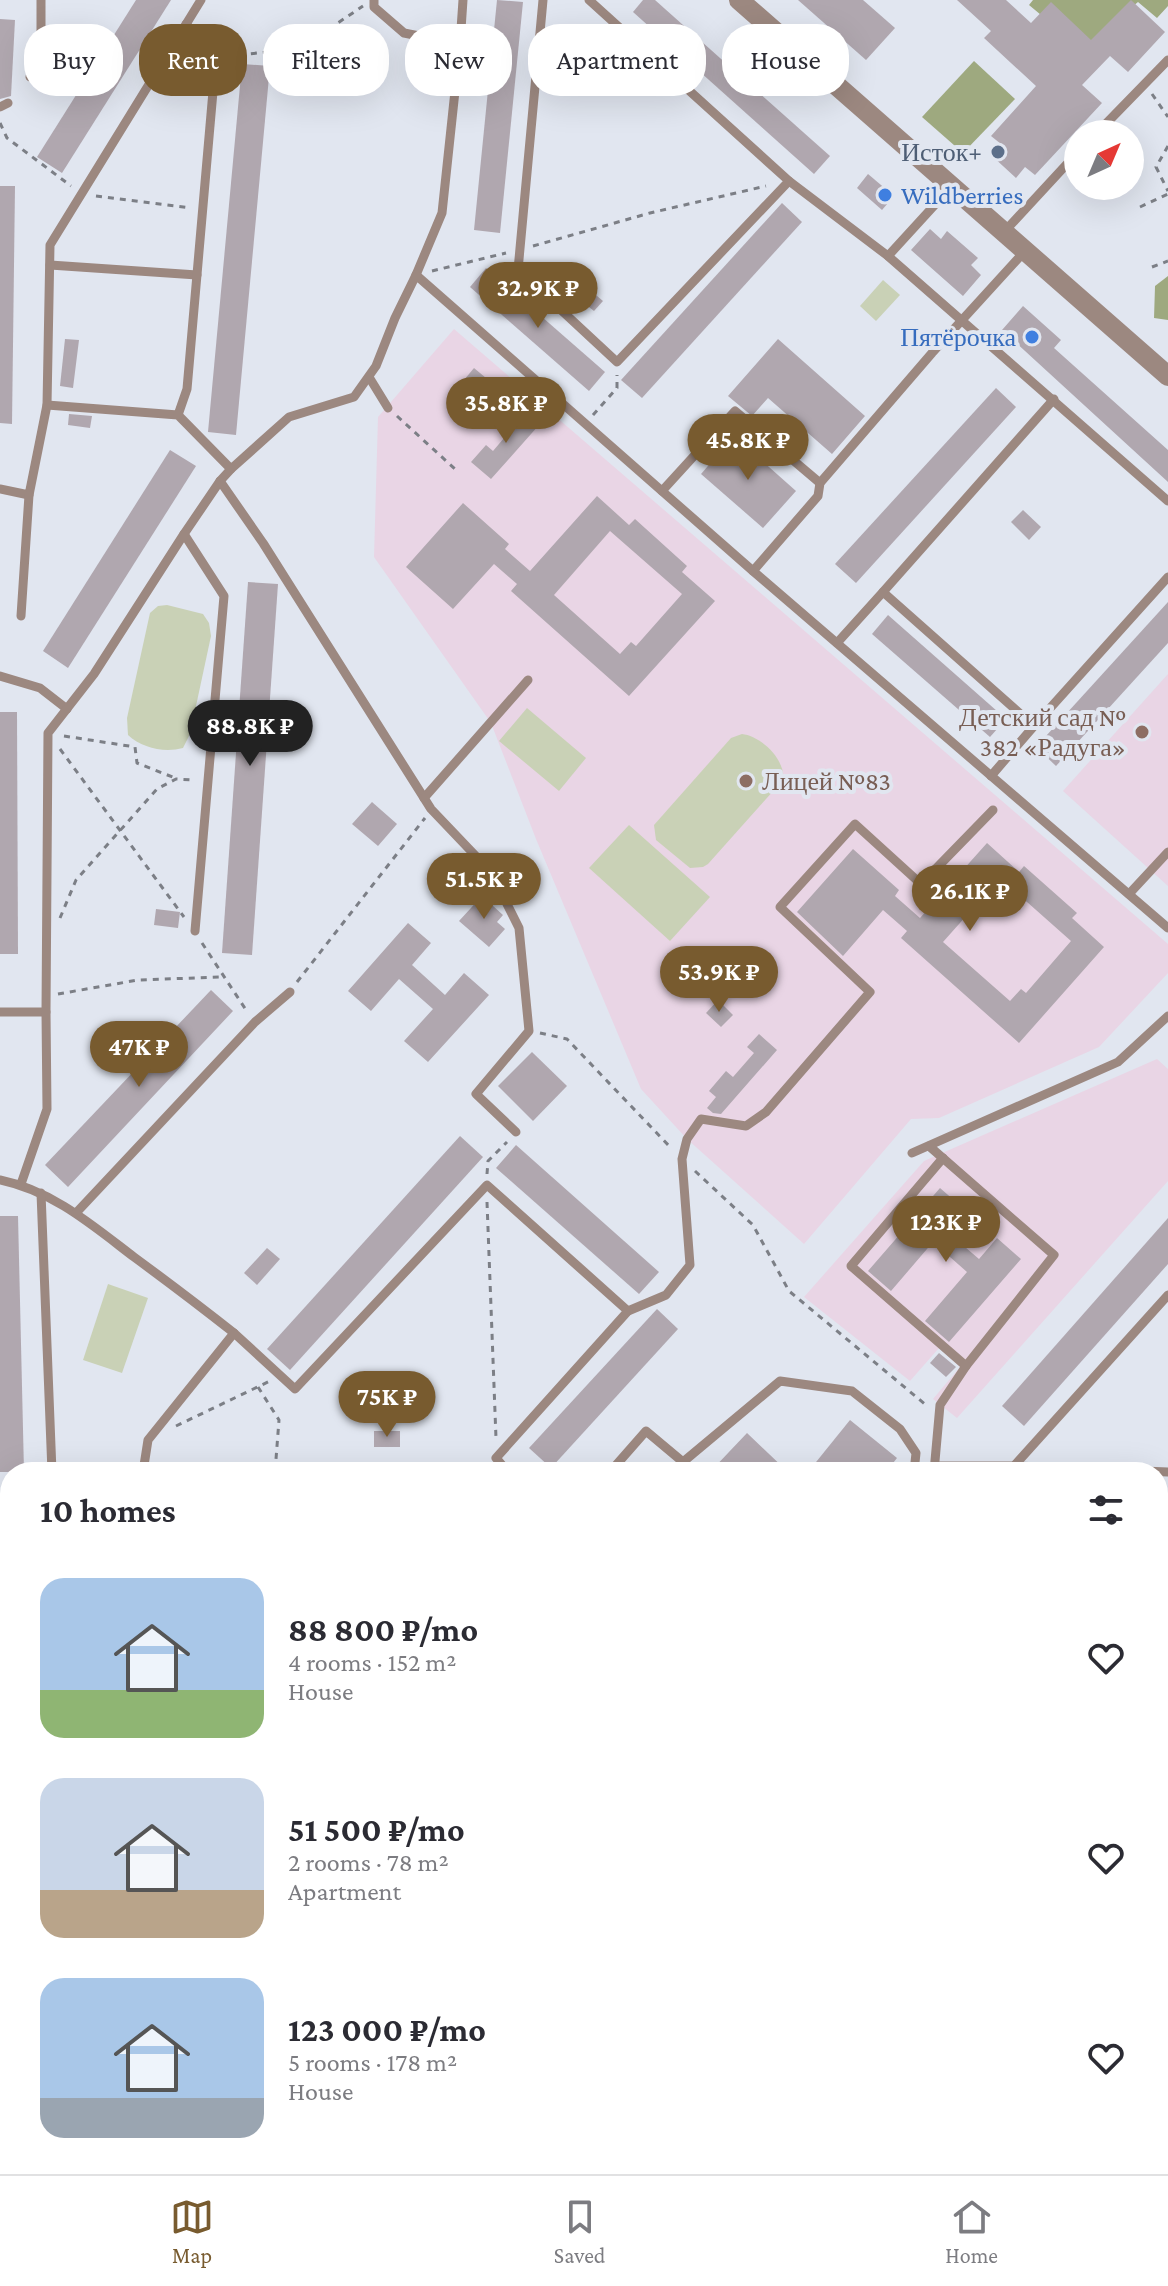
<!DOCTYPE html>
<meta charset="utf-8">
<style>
body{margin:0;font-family:"Crimson Pro",serif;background:#f2f2f3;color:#2b2b33;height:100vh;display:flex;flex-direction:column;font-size:30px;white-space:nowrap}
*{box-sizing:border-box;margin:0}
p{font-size:26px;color:#7c7c81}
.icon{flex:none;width:44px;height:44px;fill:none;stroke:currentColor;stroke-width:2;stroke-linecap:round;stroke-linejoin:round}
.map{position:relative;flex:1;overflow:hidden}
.details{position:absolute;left:0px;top:1462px;width:1168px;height:712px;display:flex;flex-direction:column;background:#fff;border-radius:32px 32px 0 0;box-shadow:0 8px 32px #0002}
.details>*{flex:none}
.guide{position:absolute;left:24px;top:24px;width:1120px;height:72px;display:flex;gap:16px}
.needle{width:52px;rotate:44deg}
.fabs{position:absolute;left:1064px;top:120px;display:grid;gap:16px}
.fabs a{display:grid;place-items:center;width:80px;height:80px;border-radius:50%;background:#fff;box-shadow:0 8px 32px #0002;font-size:40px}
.price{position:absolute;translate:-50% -68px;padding:0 18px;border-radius:28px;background:#785b2f;color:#fff;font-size:26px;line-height:52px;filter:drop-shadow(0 2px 4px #0008)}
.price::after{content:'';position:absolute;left:50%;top:48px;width:24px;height:18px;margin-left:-12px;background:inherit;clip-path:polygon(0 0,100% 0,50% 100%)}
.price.selected{background:#222;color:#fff}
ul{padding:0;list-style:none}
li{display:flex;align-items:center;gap:24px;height:200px;padding:0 40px}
li span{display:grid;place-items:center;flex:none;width:224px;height:160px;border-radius:24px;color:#555}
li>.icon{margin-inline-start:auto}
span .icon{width:96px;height:96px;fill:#fffc;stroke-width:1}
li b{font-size:34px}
h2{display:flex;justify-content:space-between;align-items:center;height:96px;padding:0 40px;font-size:34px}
.chip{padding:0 28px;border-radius:32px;background:#fff;box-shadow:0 8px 32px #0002;font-size:28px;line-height:72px}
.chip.selected{background:#785b2f;color:#fff}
.tab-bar{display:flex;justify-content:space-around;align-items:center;height:112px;border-top:2px solid #e1e1e2;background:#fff;font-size:22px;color:#7c7c81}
.tab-bar a{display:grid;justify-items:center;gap:4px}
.tab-bar .selected{color:#785b2f}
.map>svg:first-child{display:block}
.education{fill:#e9d5e5}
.green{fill:#c9d1b6}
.forest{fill:#9ea97f}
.building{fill:#b0a7af;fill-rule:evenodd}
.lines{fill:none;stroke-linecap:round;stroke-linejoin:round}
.path{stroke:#7c7f86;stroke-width:3;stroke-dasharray:6 6;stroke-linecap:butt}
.service{stroke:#9c8880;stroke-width:9}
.tertiary{stroke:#9c8880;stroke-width:20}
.primary{stroke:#5c3c2e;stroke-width:20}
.tram{stroke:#6d7077;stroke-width:2}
.service-dot{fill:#5c6f8a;stroke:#e1e6f0;stroke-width:3}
.shop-dot{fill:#3f7fe0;stroke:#e1e6f0;stroke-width:3}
.education-dot{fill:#8d6e63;stroke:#e1e6f0;stroke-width:3}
.labels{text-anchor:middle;stroke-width:8;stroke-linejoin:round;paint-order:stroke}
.service-label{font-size:26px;fill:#4e5e75;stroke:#e1e6f0;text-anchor:end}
.shop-label{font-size:26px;fill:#366cbe;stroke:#e1e6f0;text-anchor:start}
.education-label{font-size:26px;fill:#785e54;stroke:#e1e6f0;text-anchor:end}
</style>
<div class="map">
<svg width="1168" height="2174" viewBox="0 0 1168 2174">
<rect width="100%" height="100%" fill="#e1e6f0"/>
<g class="education">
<polygon points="454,329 1168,944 1168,973 1099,1047 939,1118 911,1119 804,1244 687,1139 641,1089 536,839 491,723 374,557 378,417"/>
<polygon points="1168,674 1168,886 1063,791"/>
<polygon points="1157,1059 1168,1069 1168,1181 957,1418 933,1399 960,1367 939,1348 910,1381 804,1297 924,1161"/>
</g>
<g class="green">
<polygon points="883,280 900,295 876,321 860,306"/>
<path d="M 167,605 L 203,614 L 209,623 L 211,636 L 190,734 L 183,748 C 164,753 142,748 128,735 L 127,718 L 150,613 L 158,606 Z"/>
<polygon points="527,708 586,758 559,791 499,741"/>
<path d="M 742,734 C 761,736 786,760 783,780 L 708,864 L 703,867 L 690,868 L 656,840 L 654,825 L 731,738 Z"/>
<polygon points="629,825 710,897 670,941 589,868"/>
<polygon points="108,1284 148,1298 122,1373 83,1360"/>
<polygon points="0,1619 10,1619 10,1724 0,1723"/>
<rect x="1158" y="1621" width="10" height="110"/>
<polygon points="0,1865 10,1870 10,1961 0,1962"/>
</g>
<g class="forest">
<polygon points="1033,0 1168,0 1168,6 1157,18 1138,2 1082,49 1029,5"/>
<polygon points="974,61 1015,99 963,153 922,117"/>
<polygon points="1168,276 1168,320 1154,318 1155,286"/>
</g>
<g class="building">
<polygon points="136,0 171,0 62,173 37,157"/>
<polygon points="497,0 523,2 500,233 474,230"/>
<polygon points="643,0 655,0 830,156 814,174 633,12"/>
<polygon points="798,0 863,0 895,28 866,60"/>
<polygon points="957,0 1006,0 1031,23 1051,2 1091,40 1131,0 1165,32 1128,72 1110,56 1082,85 1102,103 1035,175 1025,167 1016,178 991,155 1001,144 991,136 1036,86 984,38 991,31"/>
<polygon points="0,19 15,20 11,96 0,99"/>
<polygon points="242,64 270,66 236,435 208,432"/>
<polygon points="868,174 894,196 882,210 857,188"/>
<polygon points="0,186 15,186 12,424 0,423"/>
<polygon points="782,203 802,222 642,398 621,380"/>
<polygon points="930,229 941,239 947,231 978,258 971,265 981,275 963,296 911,250"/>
<polygon points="486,268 605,372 589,391 470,287"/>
<polygon points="584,285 603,301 594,311 575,296"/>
<polygon points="1023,306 1061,340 1054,348 1168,450 1168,482 1002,330"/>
<polygon points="65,339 79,340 73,388 60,386"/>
<polygon points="778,339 865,416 832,454 768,398 752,416 728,396"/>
<polygon points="474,368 492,383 482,395 464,380"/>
<polygon points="996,388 1016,407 856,583 835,564"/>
<polygon points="520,408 539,425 491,479 471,462 486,445 493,451 515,425 509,420"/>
<polygon points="69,414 92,416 90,428 68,425"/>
<polygon points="734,436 796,491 763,528 701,474"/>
<polygon points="170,450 196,466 68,668 43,651"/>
<path d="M 597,496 L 629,525 L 635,519 L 687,566 L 682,572 L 715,601 L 629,696 L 511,591 L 517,584 L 494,564 L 453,609 L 406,567 L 463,503 L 509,544 L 505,549 L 530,571 ZM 610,531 L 682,594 L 636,646 L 631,642 L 620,654 L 554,595 Z"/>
<polygon points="1023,510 1041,527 1029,540 1011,522"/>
<polygon points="248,582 278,584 252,955 222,953"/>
<polygon points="1168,602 1168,643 1056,766 1036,747"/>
<polygon points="888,615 1006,719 990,737 872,634"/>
<polygon points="0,712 17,712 18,954 0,954"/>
<polygon points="372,802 397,824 378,846 352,824"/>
<path d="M 987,843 L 1019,872 L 1024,866 L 1077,913 L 1072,918 L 1104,947 L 1019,1043 L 901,938 L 907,931 L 883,910 L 843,956 L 797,912 L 853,849 L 899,890 L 895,896 L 920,918 ZM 1000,878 L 1071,941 L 1026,993 L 1021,989 L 1010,1001 L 943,942 Z"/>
<polygon points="482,896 503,915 497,922 505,929 489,947 459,921"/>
<polygon points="156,909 180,912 178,928 154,925"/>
<polygon points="408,923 431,943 412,965 445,995 464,973 489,995 428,1062 404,1041 433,1009 399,979 371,1011 348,991"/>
<polygon points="211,990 233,1011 68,1187 45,1165"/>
<polygon points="718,1000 733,1015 721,1027 706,1013"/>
<polygon points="759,1034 777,1050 721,1114 713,1113 707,1108 716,1097 709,1091 726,1071 733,1077 754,1053 747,1047"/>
<polygon points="532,1052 567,1086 533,1121 498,1086"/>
<polygon points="460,1136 483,1157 290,1370 267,1349"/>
<polygon points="516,1145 659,1272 639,1294 496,1168"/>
<polygon points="940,1188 963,1208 944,1229 979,1259 997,1238 1021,1259 949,1342 925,1321 967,1272 933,1242 891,1291 868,1271"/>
<polygon points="0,1216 18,1216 24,1472 0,1472"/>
<polygon points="1168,1218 1168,1264 1024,1426 1002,1406"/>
<polygon points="267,1248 280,1259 257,1285 244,1273"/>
<polygon points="657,1309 678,1329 551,1468 529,1448"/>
<polygon points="939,1353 956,1367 946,1377 930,1363"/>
<polygon points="850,1420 897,1458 886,1472 808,1472"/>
<rect x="374" y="1431" width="26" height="16"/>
<polygon points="747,1433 768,1453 788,1472 710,1472"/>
</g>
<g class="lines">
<g class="path">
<polyline points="227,56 299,49 363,6"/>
<polyline points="1152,94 1168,117"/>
<polyline points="0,123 7,138 71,186"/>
<polyline points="1168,146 1156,167 1168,191"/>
<polyline points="96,196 191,208"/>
<polyline points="1140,207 1168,194"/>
<polyline points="533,246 650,213 766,186"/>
<polyline points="1152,267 1168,261"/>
<polyline points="432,271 506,253"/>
<polyline points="593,415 617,388 617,375"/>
<polyline points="397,416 455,469"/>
<polyline points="64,736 135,747 137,763 175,778"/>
<polyline points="60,749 184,917"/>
<polyline points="60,918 76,880 157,789 176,779 195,780"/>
<polyline points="202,943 248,1013"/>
<polyline points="297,982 425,818"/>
<polyline points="58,994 138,980 221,977"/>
<polyline points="540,1033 567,1039 672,1149"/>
<polyline points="695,1171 753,1225 789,1291 926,1405"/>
<polyline points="487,1174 488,1161 507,1142"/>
<polyline points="487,1202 496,1438"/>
<polyline points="258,1387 279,1420 275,1472"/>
<polyline points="176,1426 270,1381"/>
<polyline points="0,1776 10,1777"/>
<polyline points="0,1918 10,1899"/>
<polyline points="0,2007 10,2007"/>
<polyline points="1158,2009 1168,2009"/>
<polyline points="291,2164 304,2174"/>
<polyline points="344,2164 347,2174"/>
<polyline points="410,2174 412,2164"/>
</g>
<g class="service">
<polyline points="374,0 374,7 404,33 460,44 442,213 416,275"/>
<polyline points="543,0 518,270 617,362 789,181 589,0"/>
<polyline points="460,44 463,0"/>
<polyline points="30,77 41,36 41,0"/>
<polyline points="0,107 8,103"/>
<polyline points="1096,134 1168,60"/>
<polyline points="789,181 888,256 1168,501"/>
<polyline points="1004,232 1078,152"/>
<polyline points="888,256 952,186"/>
<polyline points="50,265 197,275"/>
<polyline points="369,377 388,408"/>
<polyline points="1054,399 883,592 1034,726 1168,577"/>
<polyline points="47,405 178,415 231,469 289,417 354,397 376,366 395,318 416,275 753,571 1168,928"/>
<polyline points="178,415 187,389 216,57 186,24"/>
<polyline points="220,481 263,543 431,809 491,872 519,928 529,1031 476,1094 516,1132"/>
<polyline points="0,489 29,495 47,405 50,245 201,0"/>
<polyline points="662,491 735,411 820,483"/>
<polyline points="184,534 220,481 231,469"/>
<polyline points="753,571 818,496 820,483 932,353 1025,251"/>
<polyline points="21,616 29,495"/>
<polyline points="837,643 883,592"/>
<polyline points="0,676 40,688 67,709"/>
<polyline points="991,776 1034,726"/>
<polyline points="424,798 528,680"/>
<polyline points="1129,894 1168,852"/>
<polyline points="0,1012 46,1012 48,733 94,674 184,534 224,596 195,931"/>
<polyline points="929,1146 1054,1255 966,1366 940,1405 934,1472"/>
<polyline points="912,1153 1118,1062 1168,1016"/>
<polyline points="943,1158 851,1266 966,1366"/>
<path d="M 0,1180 C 53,1191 92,1225 134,1257 C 168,1282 201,1307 234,1333"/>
<polyline points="21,1184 47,1109 46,1012"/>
<polyline points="41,1193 52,1472"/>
<polyline points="76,1213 255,1022 290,992"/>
<polyline points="628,1311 666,1295 690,1265 682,1159 687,1139 701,1119 746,1126 766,1112 870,992 780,907 855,824 921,884 993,810"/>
<polyline points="935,1466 1014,1466 1168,1472"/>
<polyline points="1014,1466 1168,1295"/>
<polyline points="143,1472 148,1440 234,1333 295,1389 487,1185 628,1311 496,1458 508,1472"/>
<polyline points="610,1472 646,1431 683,1462 780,1381 852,1391 900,1429 916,1453 914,1472"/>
<polyline points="1158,1602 1168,1602"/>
<polyline points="0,1608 10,1608"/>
<polyline points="1158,1732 1168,1721"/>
<polyline points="1158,1964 1168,1964"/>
<polyline points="0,1970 10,1970"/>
<polyline points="0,2153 10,2146"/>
<polyline points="1168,2154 1164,2158 1168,2162"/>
<path d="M 12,2164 C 54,2174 120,2156 162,2174"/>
<polyline points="560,2164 570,2174"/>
<polyline points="769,2164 780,2174"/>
<polyline points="979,2164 992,2174"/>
<polyline points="1086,2164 1097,2174"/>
<polyline points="197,2174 197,2164"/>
<polyline points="703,2174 719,2164"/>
<polyline points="889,2174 926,2164"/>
</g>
<polyline class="tertiary" points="739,0 1168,376"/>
<g class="primary">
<polyline points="0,1749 10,1749"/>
<polyline points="1158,1750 1168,1750"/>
<polyline points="0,1826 10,1826"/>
<polyline points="1158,1830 1168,1830"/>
</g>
<g class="tram">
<polyline points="0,1787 10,1787"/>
<polyline points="1158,1789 1168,1789"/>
<polyline points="0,1799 10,1799"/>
</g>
</g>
<circle class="service-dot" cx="998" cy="152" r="8"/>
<g class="shop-dot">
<circle cx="885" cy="195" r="8"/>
<circle cx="1032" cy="337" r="8"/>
</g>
<g class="education-dot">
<circle cx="1142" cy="732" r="8"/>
<circle cx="746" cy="781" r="8"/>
</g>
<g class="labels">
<g class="service-label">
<text x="982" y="161">Исток+</text>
</g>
<g class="shop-label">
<text x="901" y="204">Wildberries</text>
<text x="1016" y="346" text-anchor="end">Пятёрочка</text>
</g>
<g class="education-label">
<text x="1126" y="726">Детский сад №<tspan x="1126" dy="30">382 «Радуга»</tspan></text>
<text x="762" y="790" text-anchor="start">Лицей №83</text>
</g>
</g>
</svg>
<div class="fabs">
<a><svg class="needle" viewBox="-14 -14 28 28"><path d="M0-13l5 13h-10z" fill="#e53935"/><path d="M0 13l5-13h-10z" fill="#7c7c81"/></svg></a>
</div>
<b class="price" style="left:538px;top:330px">32.9K ₽</b>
<b class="price" style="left:506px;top:445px">35.8K ₽</b>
<b class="price" style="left:748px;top:482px">45.8K ₽</b>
<b class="price selected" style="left:250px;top:768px">88.8K ₽</b>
<b class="price" style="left:484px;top:921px">51.5K ₽</b>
<b class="price" style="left:970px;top:933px">26.1K ₽</b>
<b class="price" style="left:719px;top:1014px">53.9K ₽</b>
<b class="price" style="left:139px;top:1089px">47K ₽</b>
<b class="price" style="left:946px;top:1264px">123K ₽</b>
<b class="price" style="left:387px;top:1439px">75K ₽</b>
<div class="guide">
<a class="chip">Buy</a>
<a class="chip selected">Rent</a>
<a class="chip">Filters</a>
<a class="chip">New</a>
<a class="chip">Apartment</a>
<a class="chip">House</a>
</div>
<section class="details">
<h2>10 homes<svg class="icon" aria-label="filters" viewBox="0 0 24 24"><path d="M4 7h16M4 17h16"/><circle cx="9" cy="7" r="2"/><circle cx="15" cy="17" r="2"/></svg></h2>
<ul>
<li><span style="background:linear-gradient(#a9c7e8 70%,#8fb573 0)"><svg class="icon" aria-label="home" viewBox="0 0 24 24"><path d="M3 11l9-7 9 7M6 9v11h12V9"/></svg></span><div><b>88 800 ₽/mo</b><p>4 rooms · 152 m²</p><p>House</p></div><svg class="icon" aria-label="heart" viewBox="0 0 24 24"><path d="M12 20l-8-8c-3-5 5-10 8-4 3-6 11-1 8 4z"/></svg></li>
<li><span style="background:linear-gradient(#c9d6e8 70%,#b9a48a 0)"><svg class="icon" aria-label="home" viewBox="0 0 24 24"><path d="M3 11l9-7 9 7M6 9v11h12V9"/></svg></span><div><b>51 500 ₽/mo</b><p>2 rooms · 78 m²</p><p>Apartment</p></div><svg class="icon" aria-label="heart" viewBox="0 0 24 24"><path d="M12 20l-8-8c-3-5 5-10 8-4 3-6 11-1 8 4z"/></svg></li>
<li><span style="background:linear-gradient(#a9c7e8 75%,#9aa5b1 0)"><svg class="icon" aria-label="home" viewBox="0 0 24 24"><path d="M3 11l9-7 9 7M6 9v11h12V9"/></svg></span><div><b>123 000 ₽/mo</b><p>5 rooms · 178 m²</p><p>House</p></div><svg class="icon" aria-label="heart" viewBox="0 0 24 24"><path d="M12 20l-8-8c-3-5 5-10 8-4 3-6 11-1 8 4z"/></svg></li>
</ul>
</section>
</div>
<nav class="tab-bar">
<a class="selected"><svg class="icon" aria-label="map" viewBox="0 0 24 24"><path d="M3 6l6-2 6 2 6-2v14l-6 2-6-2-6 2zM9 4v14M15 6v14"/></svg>Map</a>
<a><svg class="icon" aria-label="saved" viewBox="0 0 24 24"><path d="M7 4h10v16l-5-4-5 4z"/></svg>Saved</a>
<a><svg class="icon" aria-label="home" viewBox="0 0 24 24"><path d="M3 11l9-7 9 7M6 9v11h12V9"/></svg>Home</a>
</nav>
